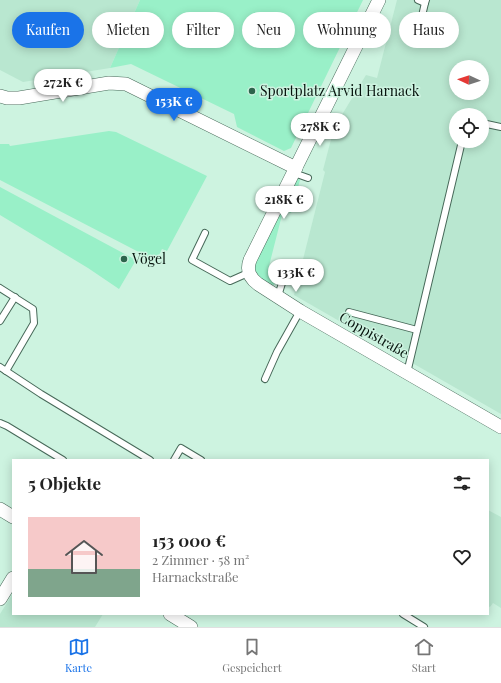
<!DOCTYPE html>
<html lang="de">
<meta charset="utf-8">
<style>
body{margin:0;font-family:"Playfair Display",serif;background:#f2f2f2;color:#222;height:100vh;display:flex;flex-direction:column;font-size:15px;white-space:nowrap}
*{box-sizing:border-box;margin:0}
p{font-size:13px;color:#767676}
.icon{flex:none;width:22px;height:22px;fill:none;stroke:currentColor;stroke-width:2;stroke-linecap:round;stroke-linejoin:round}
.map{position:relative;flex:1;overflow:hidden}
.side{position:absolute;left:12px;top:459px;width:477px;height:156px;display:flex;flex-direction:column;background:#fff;border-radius:0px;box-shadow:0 2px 10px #0003}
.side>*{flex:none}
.guide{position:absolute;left:12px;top:12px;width:477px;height:36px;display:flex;gap:8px}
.needle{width:26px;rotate:273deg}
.tools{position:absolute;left:449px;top:60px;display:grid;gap:8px}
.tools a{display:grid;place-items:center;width:40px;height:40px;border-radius:50%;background:#fff;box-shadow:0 2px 10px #0003;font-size:20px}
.price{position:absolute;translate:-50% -34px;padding:0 9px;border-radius:14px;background:#fff;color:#222;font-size:13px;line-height:26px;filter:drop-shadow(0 1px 2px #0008)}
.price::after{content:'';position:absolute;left:50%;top:24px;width:12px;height:9px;margin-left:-6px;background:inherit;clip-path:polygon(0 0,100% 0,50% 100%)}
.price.active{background:#1a73e8;color:#fff}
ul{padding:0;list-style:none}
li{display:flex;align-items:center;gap:12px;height:100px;padding:0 16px}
li span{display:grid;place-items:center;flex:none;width:112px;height:80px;border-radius:0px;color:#555}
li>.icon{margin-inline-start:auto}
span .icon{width:48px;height:48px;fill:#fffc;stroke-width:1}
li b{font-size:17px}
h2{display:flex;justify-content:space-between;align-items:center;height:48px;padding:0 16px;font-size:17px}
.pill{padding:0 14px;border-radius:18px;background:#fff;box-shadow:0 2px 10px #0003;font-size:14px;line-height:36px}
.pill.active{background:#1a73e8;color:#fff}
.menu{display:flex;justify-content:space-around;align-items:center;height:56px;border-top:1px solid #e0e0e0;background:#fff;font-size:11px;color:#767676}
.menu a{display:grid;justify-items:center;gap:2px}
.menu .active{color:#1a73e8}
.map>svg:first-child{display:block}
.built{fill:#b9e7d0;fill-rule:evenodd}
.green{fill:#99f0c8}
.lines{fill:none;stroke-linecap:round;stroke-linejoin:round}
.service-casing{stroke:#476959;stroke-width:8}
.minor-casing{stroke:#476959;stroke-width:14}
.service{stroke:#fff;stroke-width:6}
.minor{stroke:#fff;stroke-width:13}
.poi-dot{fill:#2c644c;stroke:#cdf3e0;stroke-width:1.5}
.labels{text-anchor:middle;stroke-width:3;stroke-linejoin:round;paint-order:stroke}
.poi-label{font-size:14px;fill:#06130d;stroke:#cdf3e0;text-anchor:start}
.street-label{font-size:14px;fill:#06130d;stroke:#cdf3e0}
</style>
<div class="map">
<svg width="501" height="627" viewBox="0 0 501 627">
<rect width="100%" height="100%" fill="#cdf3e0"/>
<g class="built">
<polygon points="0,0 140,0 110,68 23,82 0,70"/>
<path d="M 397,0 L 501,0 L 501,414 L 294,295 L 325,172 L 323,170 L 334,128 L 366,75 L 377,78 ZM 456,67 L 482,67 L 482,93 L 456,93 ZM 456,115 L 482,115 L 482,141 L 456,141 Z"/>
<polygon points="488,510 501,517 501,608 493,603 490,607 488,606"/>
<polygon points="13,593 13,614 103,614 95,627 0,627 0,614"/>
</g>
<g class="green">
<polygon points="140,0 363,0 291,148 284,151 237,127 234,114 131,64 110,68"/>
<polygon points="109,131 116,132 207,176 167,251 162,249 156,261 0,180 0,144 9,144 10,146"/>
<polygon points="297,178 300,180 291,213 283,211 268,270 278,272 275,284 271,286 259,279 253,268"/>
<polygon points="0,187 136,260 119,289 88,268 0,215"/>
</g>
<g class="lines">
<g class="service-casing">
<g id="service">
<polyline points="418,0 425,3 426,0"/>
<polyline points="418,33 425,3"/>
<polyline points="482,123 501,127"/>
<polyline points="294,173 308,178"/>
<polyline points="205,233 192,260 230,281 248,273"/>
<polyline points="0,288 33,309 34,323 6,371"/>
<polyline points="278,296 283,280"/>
<polyline points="349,312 417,330"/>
<polyline points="0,321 15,297"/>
<polyline points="0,367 41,394 150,460"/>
<polyline points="407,373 462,141"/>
<polyline points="265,379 277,352 300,311"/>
<polyline points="0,423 7,426 63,460"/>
<polyline points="174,460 181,448 201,460"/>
<polyline points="403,614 424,627"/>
</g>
</g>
<g class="minor-casing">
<g id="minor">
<path d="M 379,0 L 250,260 C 246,271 250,278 258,284 L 300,311 L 501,427"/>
<polyline points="0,96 7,98 19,98 109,83 126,84 296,168"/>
<polyline points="0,509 13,517"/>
<polyline points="0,599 13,578"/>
<polyline points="170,614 191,627"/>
</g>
</g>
<use href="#service" class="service"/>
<use href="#minor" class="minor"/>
</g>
<g class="poi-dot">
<circle cx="252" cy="91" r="4"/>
<circle cx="124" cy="259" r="4"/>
</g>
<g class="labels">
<g class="poi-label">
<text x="260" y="96">Sportplatz Arvid Harnack</text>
<text x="132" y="264">Vögel</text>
</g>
<g class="street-label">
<text transform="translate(374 335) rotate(30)" y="5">Coppistraße</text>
</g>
</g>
</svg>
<div class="tools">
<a><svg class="needle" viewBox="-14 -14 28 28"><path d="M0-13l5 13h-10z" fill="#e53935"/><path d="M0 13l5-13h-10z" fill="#767676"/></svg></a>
<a><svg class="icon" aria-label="locate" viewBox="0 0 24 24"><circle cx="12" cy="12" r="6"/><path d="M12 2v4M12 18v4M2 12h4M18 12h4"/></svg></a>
</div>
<b class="price" style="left:63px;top:103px">272K €</b>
<b class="price active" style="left:174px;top:122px">153K €</b>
<b class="price" style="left:320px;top:147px">278K €</b>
<b class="price" style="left:284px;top:220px">218K €</b>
<b class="price" style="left:296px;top:293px">133K €</b>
<div class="guide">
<a class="pill active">Kaufen</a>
<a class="pill">Mieten</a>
<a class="pill">Filter</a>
<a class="pill">Neu</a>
<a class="pill">Wohnung</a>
<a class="pill">Haus</a>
</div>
<section class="side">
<h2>5 Objekte<svg class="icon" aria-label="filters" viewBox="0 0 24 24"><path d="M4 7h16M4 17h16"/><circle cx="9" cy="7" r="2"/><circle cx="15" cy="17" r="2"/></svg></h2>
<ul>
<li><span style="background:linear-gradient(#f6c9c9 65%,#7fa58c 0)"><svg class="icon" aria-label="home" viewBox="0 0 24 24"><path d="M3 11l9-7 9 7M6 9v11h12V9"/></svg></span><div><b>153 000 €</b><p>2 Zimmer · 58 m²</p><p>Harnackstraße</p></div><svg class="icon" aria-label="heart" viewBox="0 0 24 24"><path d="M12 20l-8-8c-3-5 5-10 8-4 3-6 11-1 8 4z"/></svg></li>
</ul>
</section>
</div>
<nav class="menu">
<a class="active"><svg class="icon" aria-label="map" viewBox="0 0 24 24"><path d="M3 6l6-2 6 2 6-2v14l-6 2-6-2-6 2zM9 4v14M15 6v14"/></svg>Karte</a>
<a><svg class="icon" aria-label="saved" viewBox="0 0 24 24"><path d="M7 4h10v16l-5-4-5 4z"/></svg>Gespeichert</a>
<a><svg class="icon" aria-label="home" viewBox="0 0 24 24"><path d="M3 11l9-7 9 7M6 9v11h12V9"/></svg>Start</a>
</nav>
